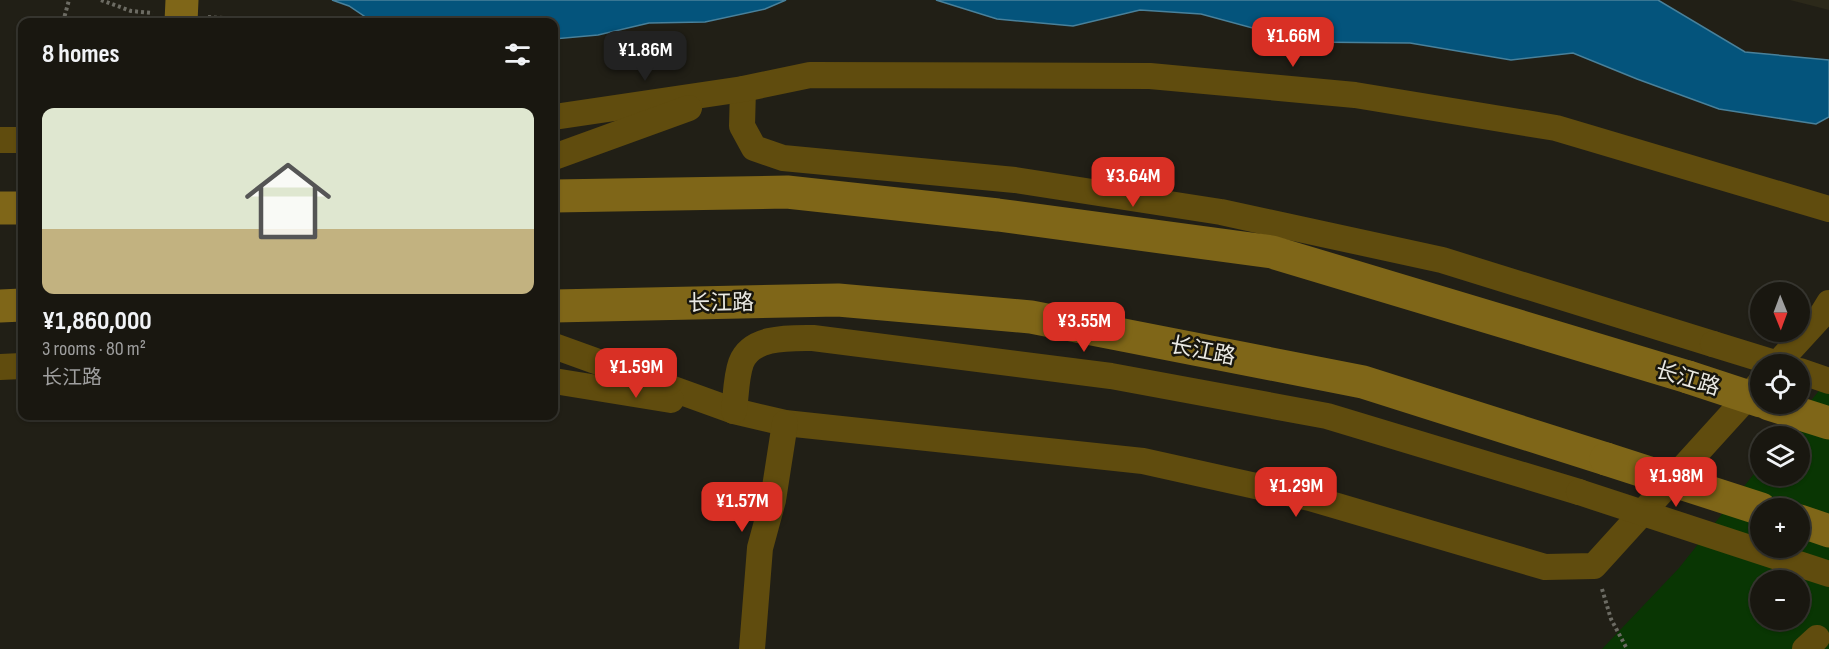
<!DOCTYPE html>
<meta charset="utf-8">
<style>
body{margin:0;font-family:"Sofia Sans Condensed","Noto Sans SC",sans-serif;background:#222019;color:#f1f3f6;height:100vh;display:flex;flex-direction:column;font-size:22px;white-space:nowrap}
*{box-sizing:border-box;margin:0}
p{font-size:20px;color:#9f9f9f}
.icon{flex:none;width:33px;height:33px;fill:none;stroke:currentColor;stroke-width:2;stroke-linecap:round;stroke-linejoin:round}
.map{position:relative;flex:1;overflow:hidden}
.details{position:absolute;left:18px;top:18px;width:540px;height:402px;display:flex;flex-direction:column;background:#191710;border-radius:12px;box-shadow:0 2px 4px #0004,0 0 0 2px #373630}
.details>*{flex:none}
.needle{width:39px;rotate:179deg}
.controls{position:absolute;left:1750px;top:282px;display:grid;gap:12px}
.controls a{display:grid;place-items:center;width:60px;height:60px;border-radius:50%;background:#191710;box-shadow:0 2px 4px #0004,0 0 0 2px #373630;font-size:30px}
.price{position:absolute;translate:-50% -51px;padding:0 14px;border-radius:12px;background:#d93025;color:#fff;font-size:20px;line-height:39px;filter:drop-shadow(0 2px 3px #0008)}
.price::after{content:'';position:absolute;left:50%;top:36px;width:18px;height:14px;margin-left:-9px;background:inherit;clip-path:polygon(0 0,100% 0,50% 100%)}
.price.on{background:#222;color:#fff}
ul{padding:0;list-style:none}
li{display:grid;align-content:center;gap:12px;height:318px;padding:0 24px}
li span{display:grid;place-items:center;height:186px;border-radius:12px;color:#555}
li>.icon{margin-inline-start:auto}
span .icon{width:108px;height:108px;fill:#fffc;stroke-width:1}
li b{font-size:26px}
h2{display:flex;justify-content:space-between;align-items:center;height:72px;padding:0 24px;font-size:26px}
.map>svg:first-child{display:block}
.built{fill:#2c291a}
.green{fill:#093603;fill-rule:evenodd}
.water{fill:#04547c;stroke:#49819b;stroke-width:1.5}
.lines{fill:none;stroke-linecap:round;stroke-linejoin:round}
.path{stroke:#6c6b63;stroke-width:4;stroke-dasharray:3 3;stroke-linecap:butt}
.street{stroke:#604c0e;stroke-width:26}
.secondary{stroke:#7f6618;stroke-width:33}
.street-bridge{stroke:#604c0e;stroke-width:26}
.secondary-bridge{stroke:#7f6618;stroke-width:33}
.labels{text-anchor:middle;stroke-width:5;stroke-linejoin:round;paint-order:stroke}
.street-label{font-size:22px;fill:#eae9e3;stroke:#18160d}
</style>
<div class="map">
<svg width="1829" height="649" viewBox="0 0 1829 649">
<rect width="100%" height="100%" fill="#211f16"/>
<polygon class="built" points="1790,0 1829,0 1829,10"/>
<path class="green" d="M 1829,378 L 1829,649 L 1602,649 L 1679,568 L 1761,465 L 1761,476 L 1800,476 L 1800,436 L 1783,436 ZM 1761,508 L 1800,508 L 1800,548 L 1761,548 ZM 1761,580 L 1800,580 L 1800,620 L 1761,620 Z"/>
<g class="water">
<polygon points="332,0 786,0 765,9 705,22 649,23 598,35 554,39 554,22 373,22 349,6"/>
<polygon points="936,0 1658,0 1745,52 1829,60 1829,117 1816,124 1719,109 1637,79 1573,53 1511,60 1410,43 1304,42 1201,14 1140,10 1073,26 997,19"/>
</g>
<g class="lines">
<g class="path">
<polyline points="101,0 131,11 153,13"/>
<polyline points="208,17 250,20 252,22"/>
<polyline points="63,22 69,0"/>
<polyline points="1602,589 1611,619 1627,649"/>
</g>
<g class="street">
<polyline points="743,89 742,126 754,148 783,158 1015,180 1221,212 1442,260 1713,344"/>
<polyline points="554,117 743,89 810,75 1150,76 1355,95 1556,128 1829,209"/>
<polyline points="0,140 22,140"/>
<polyline points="554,157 689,108"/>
<polyline points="554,346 734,411 785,423 1143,461 1310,498 1545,567 1594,566 1761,382"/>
<polyline points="1777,364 1821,316 1829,303"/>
<polyline points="0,367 22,366"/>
<polyline points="1800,371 1829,381"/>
<polyline points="554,381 671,400"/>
<path d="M 734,411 C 736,396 736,377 741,363 C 751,336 790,338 813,338 L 1111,376 L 1327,416 L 1579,492"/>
<polyline points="752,649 760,548 773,500 785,423"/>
<polyline points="1805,649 1817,638"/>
</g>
<g class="secondary">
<polyline points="554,196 787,192 998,215 1272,252 1688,377"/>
<polyline points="0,208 22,208"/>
<polyline points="0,306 22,305"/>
<polyline points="554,306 838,300 1031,317 1363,382 1606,459"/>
<polyline points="1769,404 1829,423"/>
<polyline points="1800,521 1829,531"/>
</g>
<g class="street-bridge">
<polyline points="1713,344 1778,364"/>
<polyline points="1579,492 1829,574"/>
</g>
<g class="secondary-bridge">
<polyline points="181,22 182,0"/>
<polyline points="1688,377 1761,401"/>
<polyline points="1606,459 1761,509"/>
</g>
</g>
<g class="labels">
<g class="street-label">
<text transform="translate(721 302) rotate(-1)" y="8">长江路</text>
<text transform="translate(1203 350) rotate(11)" y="8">长江路</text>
<text transform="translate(1688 378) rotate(17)" y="8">长江路</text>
</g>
</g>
</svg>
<div class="controls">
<a><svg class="needle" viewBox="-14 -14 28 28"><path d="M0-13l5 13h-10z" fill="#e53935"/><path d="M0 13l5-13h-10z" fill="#9f9f9f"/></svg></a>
<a><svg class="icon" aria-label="locate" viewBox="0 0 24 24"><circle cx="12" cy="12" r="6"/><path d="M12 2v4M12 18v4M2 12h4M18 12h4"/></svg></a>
<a><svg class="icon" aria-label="layers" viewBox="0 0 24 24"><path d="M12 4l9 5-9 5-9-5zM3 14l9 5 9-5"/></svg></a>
<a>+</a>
<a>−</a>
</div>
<b class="price" style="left:1293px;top:68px">¥1.66M</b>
<b class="price on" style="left:645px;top:82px">¥1.86M</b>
<b class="price" style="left:1133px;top:208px">¥3.64M</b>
<b class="price" style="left:1084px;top:353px">¥3.55M</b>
<b class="price" style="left:636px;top:399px">¥1.59M</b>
<b class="price" style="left:1676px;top:508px">¥1.98M</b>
<b class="price" style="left:1296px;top:518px">¥1.29M</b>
<b class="price" style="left:742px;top:533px">¥1.57M</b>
<section class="details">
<h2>8 homes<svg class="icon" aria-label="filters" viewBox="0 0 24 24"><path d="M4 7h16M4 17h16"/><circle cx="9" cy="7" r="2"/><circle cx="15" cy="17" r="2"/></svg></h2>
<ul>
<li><span style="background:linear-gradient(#dfe7d0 65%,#c2b280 0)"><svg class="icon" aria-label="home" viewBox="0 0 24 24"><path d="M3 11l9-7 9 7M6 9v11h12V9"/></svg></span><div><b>¥1,860,000</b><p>3 rooms · 80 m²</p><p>长江路</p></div></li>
</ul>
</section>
</div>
